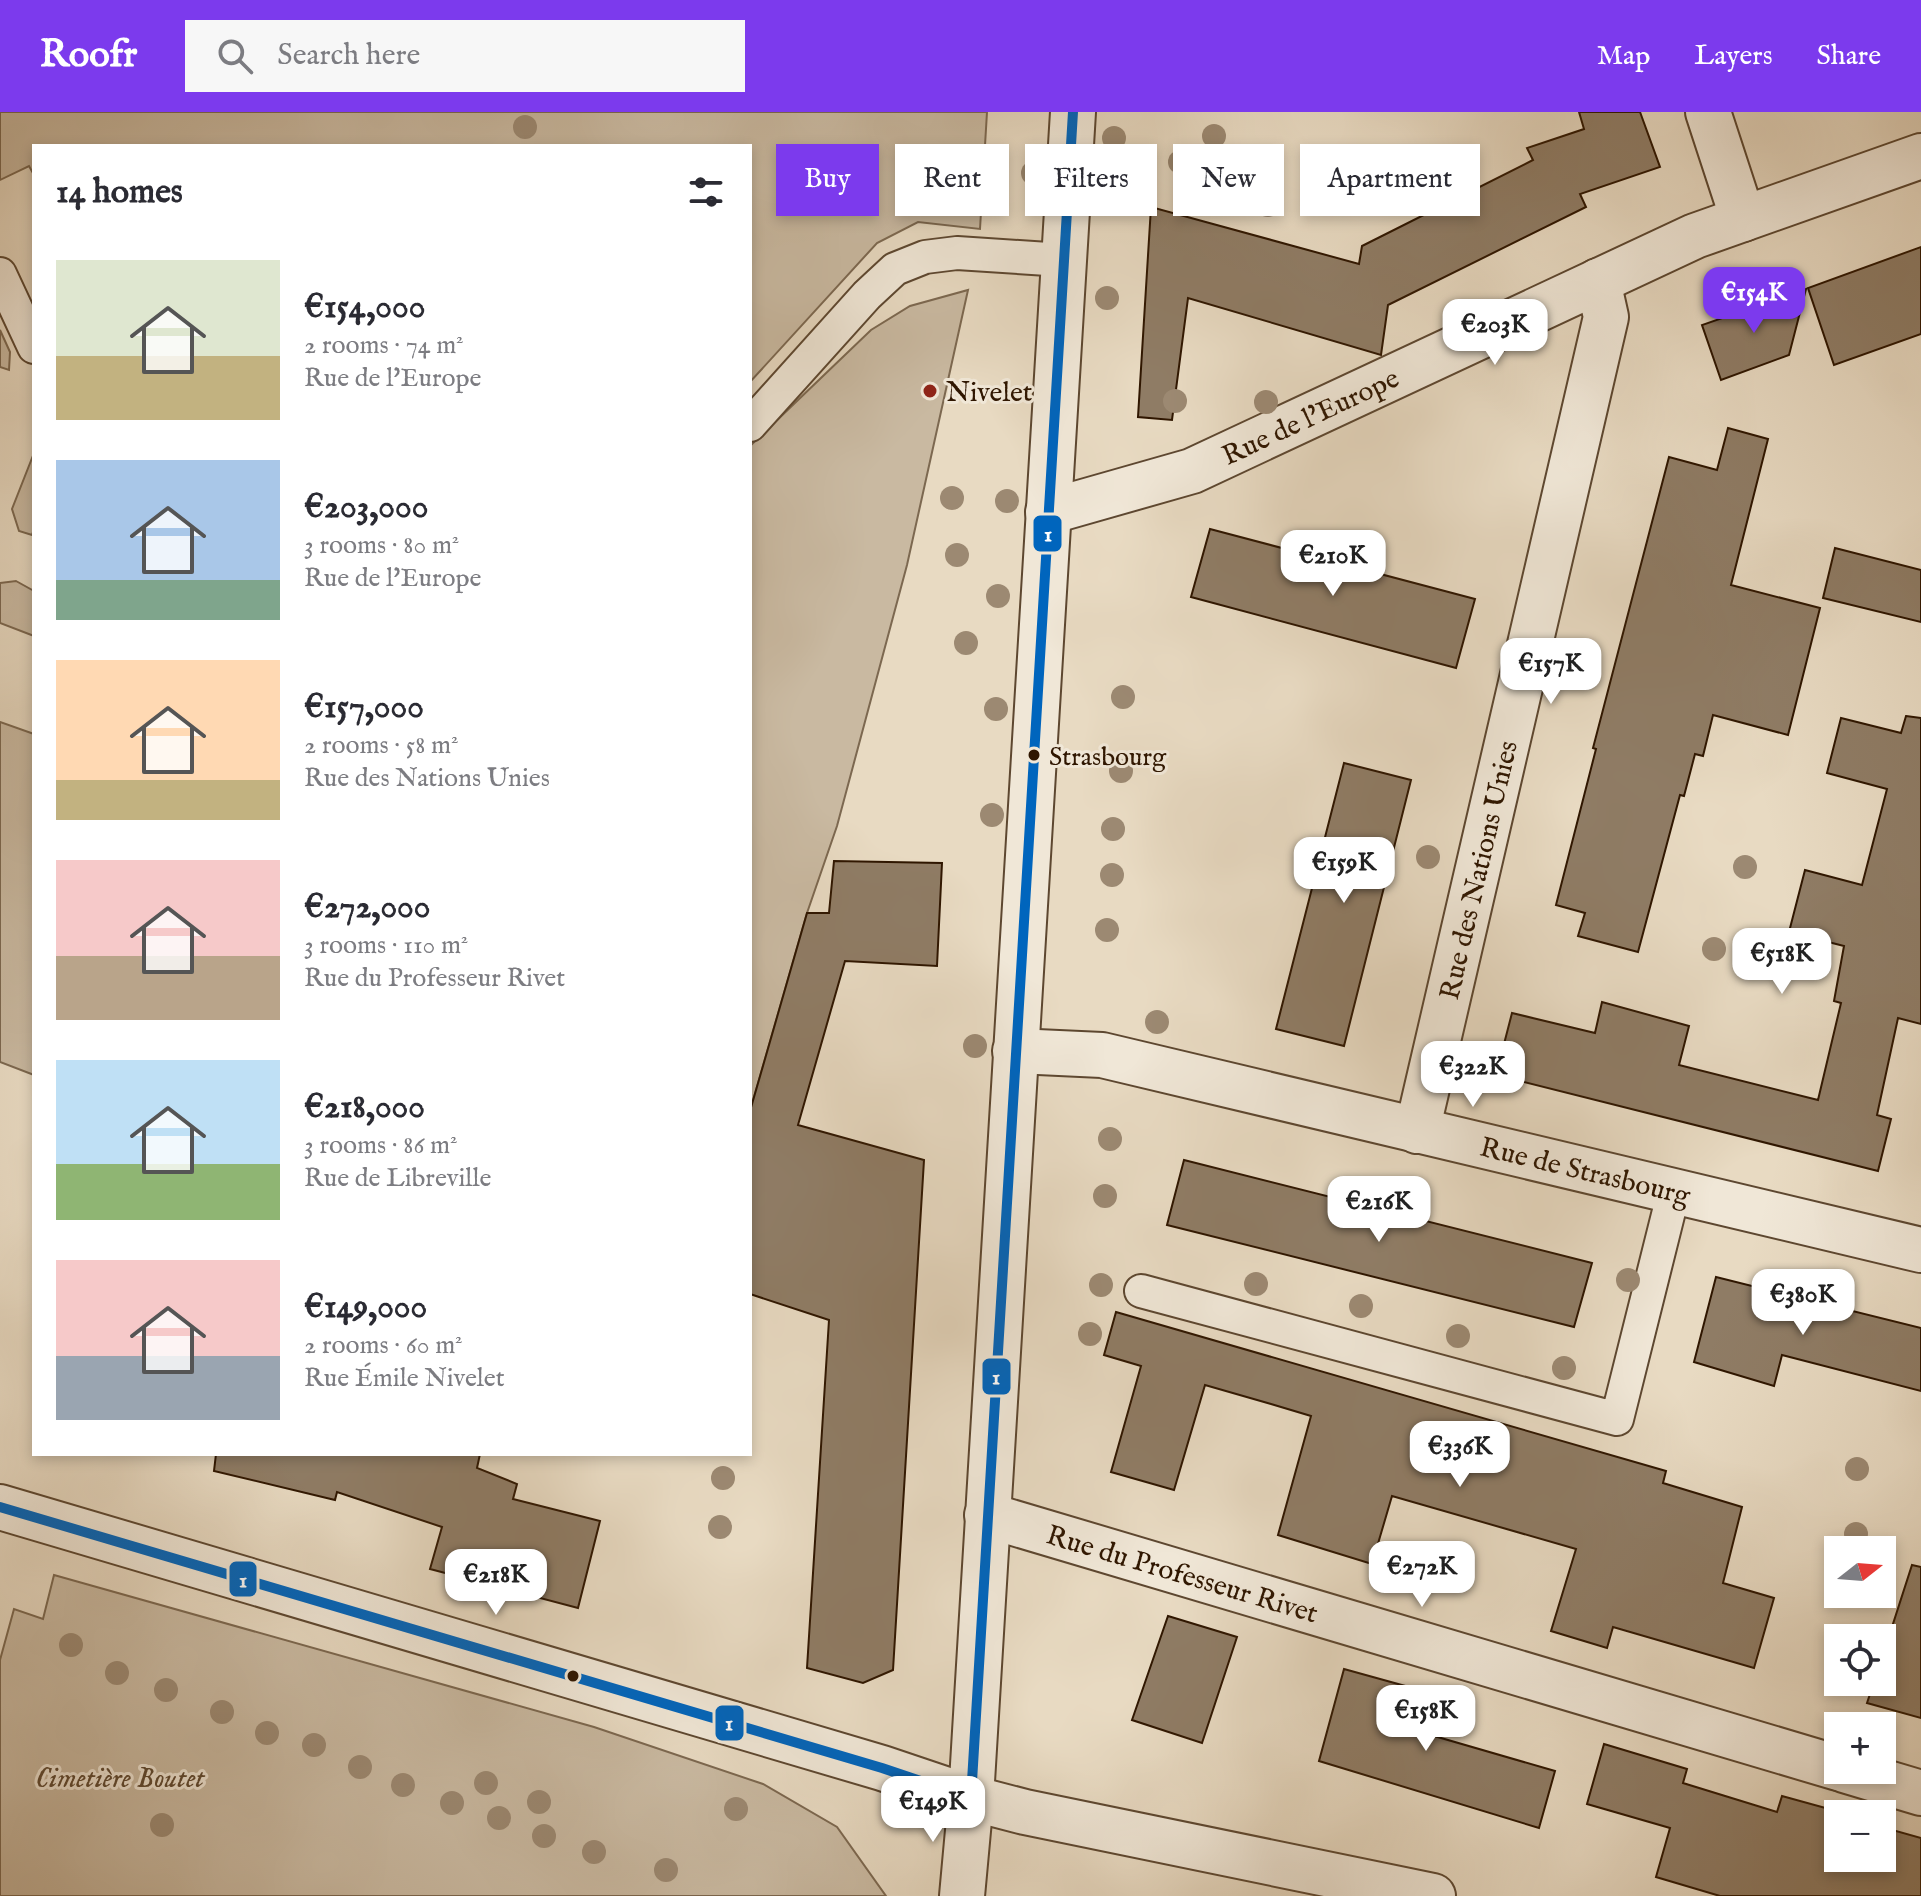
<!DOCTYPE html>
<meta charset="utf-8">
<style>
body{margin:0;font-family:"IM FELL English",serif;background:#f7f7f7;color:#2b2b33;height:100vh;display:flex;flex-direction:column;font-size:30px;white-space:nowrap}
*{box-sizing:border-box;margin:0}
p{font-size:26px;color:#7c7c81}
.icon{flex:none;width:44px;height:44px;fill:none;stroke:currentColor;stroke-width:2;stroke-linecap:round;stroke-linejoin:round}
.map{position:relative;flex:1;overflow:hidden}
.drawer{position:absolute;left:32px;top:32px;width:720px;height:1312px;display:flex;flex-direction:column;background:#fff;border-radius:0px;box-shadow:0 4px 12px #0003}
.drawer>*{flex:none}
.hud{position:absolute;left:776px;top:32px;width:760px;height:72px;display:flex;gap:16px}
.needle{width:52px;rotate:73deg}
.controls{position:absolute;left:1824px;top:1424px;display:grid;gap:16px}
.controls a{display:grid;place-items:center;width:72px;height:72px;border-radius:0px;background:#fff;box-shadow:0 4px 12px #0003;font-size:40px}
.price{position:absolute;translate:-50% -68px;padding:0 18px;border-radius:16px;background:#fff;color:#222;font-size:26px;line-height:52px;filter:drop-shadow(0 2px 4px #0008)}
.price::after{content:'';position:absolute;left:50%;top:48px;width:24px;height:18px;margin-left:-12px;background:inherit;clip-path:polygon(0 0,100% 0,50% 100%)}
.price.current{background:#7c3aed;color:#fff}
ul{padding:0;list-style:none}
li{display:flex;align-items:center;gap:24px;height:200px;padding:0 24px}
li span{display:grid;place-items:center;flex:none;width:224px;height:160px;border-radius:0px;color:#555}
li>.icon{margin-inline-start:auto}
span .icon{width:96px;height:96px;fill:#fffc;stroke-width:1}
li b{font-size:34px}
h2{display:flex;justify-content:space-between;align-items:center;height:96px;padding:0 24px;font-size:34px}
.tag{padding:0 28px;border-radius:0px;background:#fff;box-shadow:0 4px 12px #0003;font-size:28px;line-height:72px}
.tag.current{background:#7c3aed;color:#fff}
header{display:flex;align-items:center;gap:48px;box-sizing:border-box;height:112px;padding:0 40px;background:#7c3aed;color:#fff}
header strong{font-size:38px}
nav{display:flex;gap:44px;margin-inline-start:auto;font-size:28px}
.search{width:560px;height:72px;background:#f7f7f7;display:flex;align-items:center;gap:20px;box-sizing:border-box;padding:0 28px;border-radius:0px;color:#7c7c81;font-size:30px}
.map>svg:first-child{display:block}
.green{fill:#c9b9a1;stroke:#7c6850;stroke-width:2}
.building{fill:#8f7c65;stroke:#2f1600;stroke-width:2}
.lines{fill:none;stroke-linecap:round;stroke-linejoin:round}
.lane-casing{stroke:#5d4730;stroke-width:36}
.street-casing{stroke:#5d4730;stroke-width:48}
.lane{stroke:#f0e7d7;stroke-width:32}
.street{stroke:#f0e7d7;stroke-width:44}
.bus-1-casing{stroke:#f0e7d7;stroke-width:16}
.bus-1{stroke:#0065bd;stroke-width:10}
.tree{fill:#9c8972}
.poi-dot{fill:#8f2418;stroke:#f0e7d7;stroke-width:3}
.bus-dot{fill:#2f1600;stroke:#f0e7d7;stroke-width:3}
.labels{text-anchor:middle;stroke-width:6;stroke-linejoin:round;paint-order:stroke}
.bus-label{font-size:26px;fill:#2f1600;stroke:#f0e7d7;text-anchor:start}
.poi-label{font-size:28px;fill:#2f1600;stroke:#f0e7d7;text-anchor:start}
.street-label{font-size:28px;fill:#2f1600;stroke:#f0e7d7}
.park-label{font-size:28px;font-style:italic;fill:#5d4730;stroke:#f0e7d7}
.line-badge{stroke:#f0e7d7;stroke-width:3}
.badge-label{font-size:22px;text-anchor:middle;font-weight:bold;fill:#fff}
</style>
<header>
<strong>Roofr</strong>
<div class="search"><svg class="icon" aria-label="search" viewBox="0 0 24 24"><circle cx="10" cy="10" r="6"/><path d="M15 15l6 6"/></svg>Search here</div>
<nav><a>Map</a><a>Layers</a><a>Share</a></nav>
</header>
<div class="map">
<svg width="1921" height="1784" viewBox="0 0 1921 1784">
<rect width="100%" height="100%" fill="#e8dac2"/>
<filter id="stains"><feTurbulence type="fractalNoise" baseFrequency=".0025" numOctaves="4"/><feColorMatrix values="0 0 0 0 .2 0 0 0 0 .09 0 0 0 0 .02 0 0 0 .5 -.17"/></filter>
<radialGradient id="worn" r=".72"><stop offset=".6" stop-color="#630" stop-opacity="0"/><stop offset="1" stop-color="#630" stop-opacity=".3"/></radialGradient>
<g class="green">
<polygon points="0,0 987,0 980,117 918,110 877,131 750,270 750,34 34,34 34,63 29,54 0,68"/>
<polygon points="968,178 907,453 837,714 807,801 750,999 750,334 871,218 910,194"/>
<polygon points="0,218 10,240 9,258 0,255"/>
<polygon points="34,341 34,417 32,423 19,419 12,397"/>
<polygon points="16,469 34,479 34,524 0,511 0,471"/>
<polygon points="0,610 34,622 34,963 0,950"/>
<polygon points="54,1463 594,1615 763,1672 837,1715 886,1784 0,1784 0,1548 14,1497 43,1507"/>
</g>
<g class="building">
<polygon points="1579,0 1640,0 1660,55 1580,82 1586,95 1388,193 1381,243 1188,186 1172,308 1138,305 1151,95 1359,152 1362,134 1533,48 1527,36 1584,17"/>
<polygon points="1921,135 1921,222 1834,253 1808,176"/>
<polygon points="1806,177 1789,243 1721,268 1702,213"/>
<polygon points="1728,316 1768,327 1731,473 1820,496 1788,623 1713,603 1703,644 1695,642 1684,684 1680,683 1638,840 1578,824 1585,801 1556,793 1596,637 1593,636 1669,345 1717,358"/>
<polygon points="1210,417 1475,487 1456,556 1191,485"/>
<polygon points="1835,436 1921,458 1921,510 1823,486"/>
<polygon points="1906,604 1921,606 1921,912 1898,906 1877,1003 1891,1007 1878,1059 1496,963 1512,901 1595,921 1602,890 1689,914 1679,953 1818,988 1841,891 1834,889 1844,834 1789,820 1805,758 1862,773 1887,677 1827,661 1841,606 1901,621"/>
<polygon points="1344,651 1411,668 1344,934 1276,917"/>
<polygon points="834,749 942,751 937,854 845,849 798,1013 924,1048 893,1558 863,1571 807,1556 829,1208 750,1182 750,999 807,801 829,801"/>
<polygon points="1184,1048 1592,1151 1574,1215 1167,1113"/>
<polygon points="1716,1165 1921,1216 1921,1279 1782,1243 1774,1274 1694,1250"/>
<polygon points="1116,1200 1666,1359 1663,1371 1742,1395 1723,1471 1774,1486 1754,1556 1613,1515 1607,1536 1551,1519 1576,1437 1392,1384 1372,1452 1278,1423 1311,1304 1271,1292 1205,1273 1174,1378 1111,1360 1141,1254 1104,1243"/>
<polygon points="216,1342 480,1342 477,1356 517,1372 513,1387 600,1409 578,1496 430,1457 442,1415 337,1380 335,1388 214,1359"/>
<polygon points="1912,1453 1921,1455 1921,1606 1867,1591 1874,1570 1882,1570 1882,1546"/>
<polygon points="1168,1504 1237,1525 1202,1631 1132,1608"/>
<polygon points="1344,1557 1427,1580 1417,1619 1555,1659 1539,1716 1319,1649"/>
<polygon points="1604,1632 1687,1657 1683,1671 1777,1700 1782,1684 1840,1700 1838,1746 1882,1746 1882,1715 1921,1726 1921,1784 1720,1784 1656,1765 1670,1716 1587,1692"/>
</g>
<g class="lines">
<g class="lane-casing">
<g id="lane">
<polyline points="0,162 34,235"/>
<polyline points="750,313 867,183 895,157 925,145 957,141 1063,148"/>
<polyline points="1141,1179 1617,1307 1674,1079"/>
</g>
</g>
<g class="street-casing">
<g id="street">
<polyline points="1708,0 1743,107"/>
<path id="s1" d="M 1048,400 L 1192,359 L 1695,124 L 1921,44"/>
<path id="s2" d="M 1015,939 L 1102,943 L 1921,1138"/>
<path id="s3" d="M 1417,1019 L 1606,205 L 1598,169"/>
<polyline points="0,1395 882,1656 971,1686 1025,1700 1433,1784"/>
<path id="s4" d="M 987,1403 L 1838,1656"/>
<polyline points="1844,1658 1921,1681"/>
<polyline points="962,1784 971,1686 1073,0"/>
</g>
</g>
<use href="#lane" class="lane"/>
<use href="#street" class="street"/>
<g class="bus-1-casing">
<g id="bus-1">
<polyline points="0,1395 882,1656 971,1686"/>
<polyline points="971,1686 1073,0"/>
</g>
</g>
<use href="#bus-1" class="bus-1"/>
</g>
<g class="tree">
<circle cx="525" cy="15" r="12"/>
<circle cx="1214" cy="24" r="12"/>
<circle cx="1114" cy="26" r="12"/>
<circle cx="1180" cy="50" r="12"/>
<circle cx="1033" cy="61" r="12"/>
<circle cx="1268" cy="93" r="12"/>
<circle cx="1107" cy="186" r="12"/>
<circle cx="1175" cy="289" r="12"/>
<circle cx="1266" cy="290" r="12"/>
<circle cx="952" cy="386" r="12"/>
<circle cx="1007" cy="389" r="12"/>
<circle cx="957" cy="443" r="12"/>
<circle cx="998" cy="484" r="12"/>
<circle cx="966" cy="531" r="12"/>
<circle cx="1123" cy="585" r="12"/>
<circle cx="996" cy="597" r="12"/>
<circle cx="1121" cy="659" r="12"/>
<circle cx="992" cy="703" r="12"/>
<circle cx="1113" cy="717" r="12"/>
<circle cx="1428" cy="745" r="12"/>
<circle cx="1745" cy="755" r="12"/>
<circle cx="1112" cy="763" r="12"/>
<circle cx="1107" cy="818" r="12"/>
<circle cx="1714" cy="837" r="12"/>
<circle cx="1157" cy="910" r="12"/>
<circle cx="975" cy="934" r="12"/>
<circle cx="1110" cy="1027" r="12"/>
<circle cx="1105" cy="1084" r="12"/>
<circle cx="1628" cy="1168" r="12"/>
<circle cx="1256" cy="1172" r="12"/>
<circle cx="1101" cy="1173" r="12"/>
<circle cx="1361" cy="1194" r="12"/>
<circle cx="1090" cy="1222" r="12"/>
<circle cx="1458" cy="1224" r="12"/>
<circle cx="1564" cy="1256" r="12"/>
<circle cx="1857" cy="1357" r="12"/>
<circle cx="723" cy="1366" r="12"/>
<circle cx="720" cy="1415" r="12"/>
<circle cx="1856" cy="1422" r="12"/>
<circle cx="71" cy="1533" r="12"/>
<circle cx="117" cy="1561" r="12"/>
<circle cx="166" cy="1578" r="12"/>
<circle cx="222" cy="1600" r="12"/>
<circle cx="267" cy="1621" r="12"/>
<circle cx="314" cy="1633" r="12"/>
<circle cx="360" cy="1655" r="12"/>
<circle cx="486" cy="1671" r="12"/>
<circle cx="403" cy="1673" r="12"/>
<circle cx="539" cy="1690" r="12"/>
<circle cx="452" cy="1691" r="12"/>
<circle cx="736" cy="1697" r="12"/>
<circle cx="499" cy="1706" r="12"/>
<circle cx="162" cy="1713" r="12"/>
<circle cx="544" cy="1724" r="12"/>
<circle cx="594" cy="1740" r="12"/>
<circle cx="666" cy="1758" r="12"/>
</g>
<circle class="poi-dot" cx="930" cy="279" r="8"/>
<g class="bus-dot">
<circle cx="1034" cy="643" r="7"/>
<circle cx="573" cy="1564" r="7"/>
</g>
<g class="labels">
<g class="bus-label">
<text x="1049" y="653">Strasbourg</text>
</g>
<g class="poi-label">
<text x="946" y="289">Nivelet</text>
</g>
<g class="street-label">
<text dy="10" stroke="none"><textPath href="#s1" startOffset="280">Rue de l'Europe</textPath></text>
<text dy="10" stroke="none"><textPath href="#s3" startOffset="268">Rue des Nations Unies</textPath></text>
<text dy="10" stroke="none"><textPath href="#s2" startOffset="584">Rue de Strasbourg</textPath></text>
<text dy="10" stroke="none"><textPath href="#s4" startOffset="204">Rue du Professeur Rivet</textPath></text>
</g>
<g class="park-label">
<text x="120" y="1675">Cimetière Boutet</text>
</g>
</g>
<g class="line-badge">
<rect x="1032" y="402" width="31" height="39" rx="8" fill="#0065bd"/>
<rect x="981" y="1245" width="31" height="39" rx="8" fill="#0065bd"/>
<rect x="228" y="1448" width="30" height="38" rx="8" fill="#0065bd"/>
<rect x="714" y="1592" width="31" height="38" rx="8" fill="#0065bd"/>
</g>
<g class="badge-label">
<text x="1048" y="429">1</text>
<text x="996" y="1272">1</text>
<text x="243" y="1475">1</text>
<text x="729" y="1618">1</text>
</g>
<rect width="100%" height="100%" filter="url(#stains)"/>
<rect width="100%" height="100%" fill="url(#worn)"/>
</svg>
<div class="controls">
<a><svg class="needle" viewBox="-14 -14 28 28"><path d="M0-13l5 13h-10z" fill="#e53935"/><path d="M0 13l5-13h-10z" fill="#7c7c81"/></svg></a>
<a><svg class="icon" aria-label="locate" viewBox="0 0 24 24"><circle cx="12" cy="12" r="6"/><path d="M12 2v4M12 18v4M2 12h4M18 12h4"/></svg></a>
<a>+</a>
<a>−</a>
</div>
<b class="price current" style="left:1754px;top:223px">€154K</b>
<b class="price" style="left:1495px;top:255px">€203K</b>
<b class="price" style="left:1333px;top:486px">€210K</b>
<b class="price" style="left:1551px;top:594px">€157K</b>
<b class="price" style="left:1344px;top:793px">€159K</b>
<b class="price" style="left:1782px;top:884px">€518K</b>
<b class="price" style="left:1473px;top:997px">€322K</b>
<b class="price" style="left:1379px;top:1132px">€216K</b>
<b class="price" style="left:1803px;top:1225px">€380K</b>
<b class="price" style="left:1460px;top:1377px">€336K</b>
<b class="price" style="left:1422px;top:1497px">€272K</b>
<b class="price" style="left:496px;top:1505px">€218K</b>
<b class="price" style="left:1426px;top:1641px">€158K</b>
<b class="price" style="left:933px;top:1732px">€149K</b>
<div class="hud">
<a class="tag current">Buy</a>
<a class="tag">Rent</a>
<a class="tag">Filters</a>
<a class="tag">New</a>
<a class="tag">Apartment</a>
</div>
<section class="drawer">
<h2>14 homes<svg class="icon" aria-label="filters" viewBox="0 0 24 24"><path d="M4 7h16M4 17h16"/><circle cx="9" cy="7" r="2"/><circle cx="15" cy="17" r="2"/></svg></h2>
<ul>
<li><span style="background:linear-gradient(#dfe7d0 60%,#c2b280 0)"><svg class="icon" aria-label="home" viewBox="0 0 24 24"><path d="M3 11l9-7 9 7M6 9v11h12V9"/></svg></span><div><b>€154,000</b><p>2 rooms · 74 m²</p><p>Rue de l'Europe</p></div></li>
<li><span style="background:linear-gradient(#a9c7e8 75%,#7fa58c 0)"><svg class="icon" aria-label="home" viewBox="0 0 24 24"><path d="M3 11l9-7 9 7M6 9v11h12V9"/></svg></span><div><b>€203,000</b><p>3 rooms · 80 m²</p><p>Rue de l'Europe</p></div></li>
<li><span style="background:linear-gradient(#ffd9b3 75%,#c2b280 0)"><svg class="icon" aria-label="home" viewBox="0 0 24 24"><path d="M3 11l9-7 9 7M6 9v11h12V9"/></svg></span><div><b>€157,000</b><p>2 rooms · 58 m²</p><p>Rue des Nations Unies</p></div></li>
<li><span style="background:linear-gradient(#f6c9c9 60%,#b9a48a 0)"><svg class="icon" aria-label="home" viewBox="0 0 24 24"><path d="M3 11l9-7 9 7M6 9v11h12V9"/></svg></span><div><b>€272,000</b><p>3 rooms · 110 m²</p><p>Rue du Professeur Rivet</p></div></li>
<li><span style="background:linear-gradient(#bfe0f5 65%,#8fb573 0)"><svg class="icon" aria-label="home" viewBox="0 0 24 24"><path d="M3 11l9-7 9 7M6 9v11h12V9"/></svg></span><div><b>€218,000</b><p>3 rooms · 86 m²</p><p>Rue de Libreville</p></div></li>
<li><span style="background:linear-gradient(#f6c9c9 60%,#9aa5b1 0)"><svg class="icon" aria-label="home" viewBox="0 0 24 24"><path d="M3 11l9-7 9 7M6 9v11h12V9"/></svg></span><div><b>€149,000</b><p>2 rooms · 60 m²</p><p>Rue Émile Nivelet</p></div></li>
</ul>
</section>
</div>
